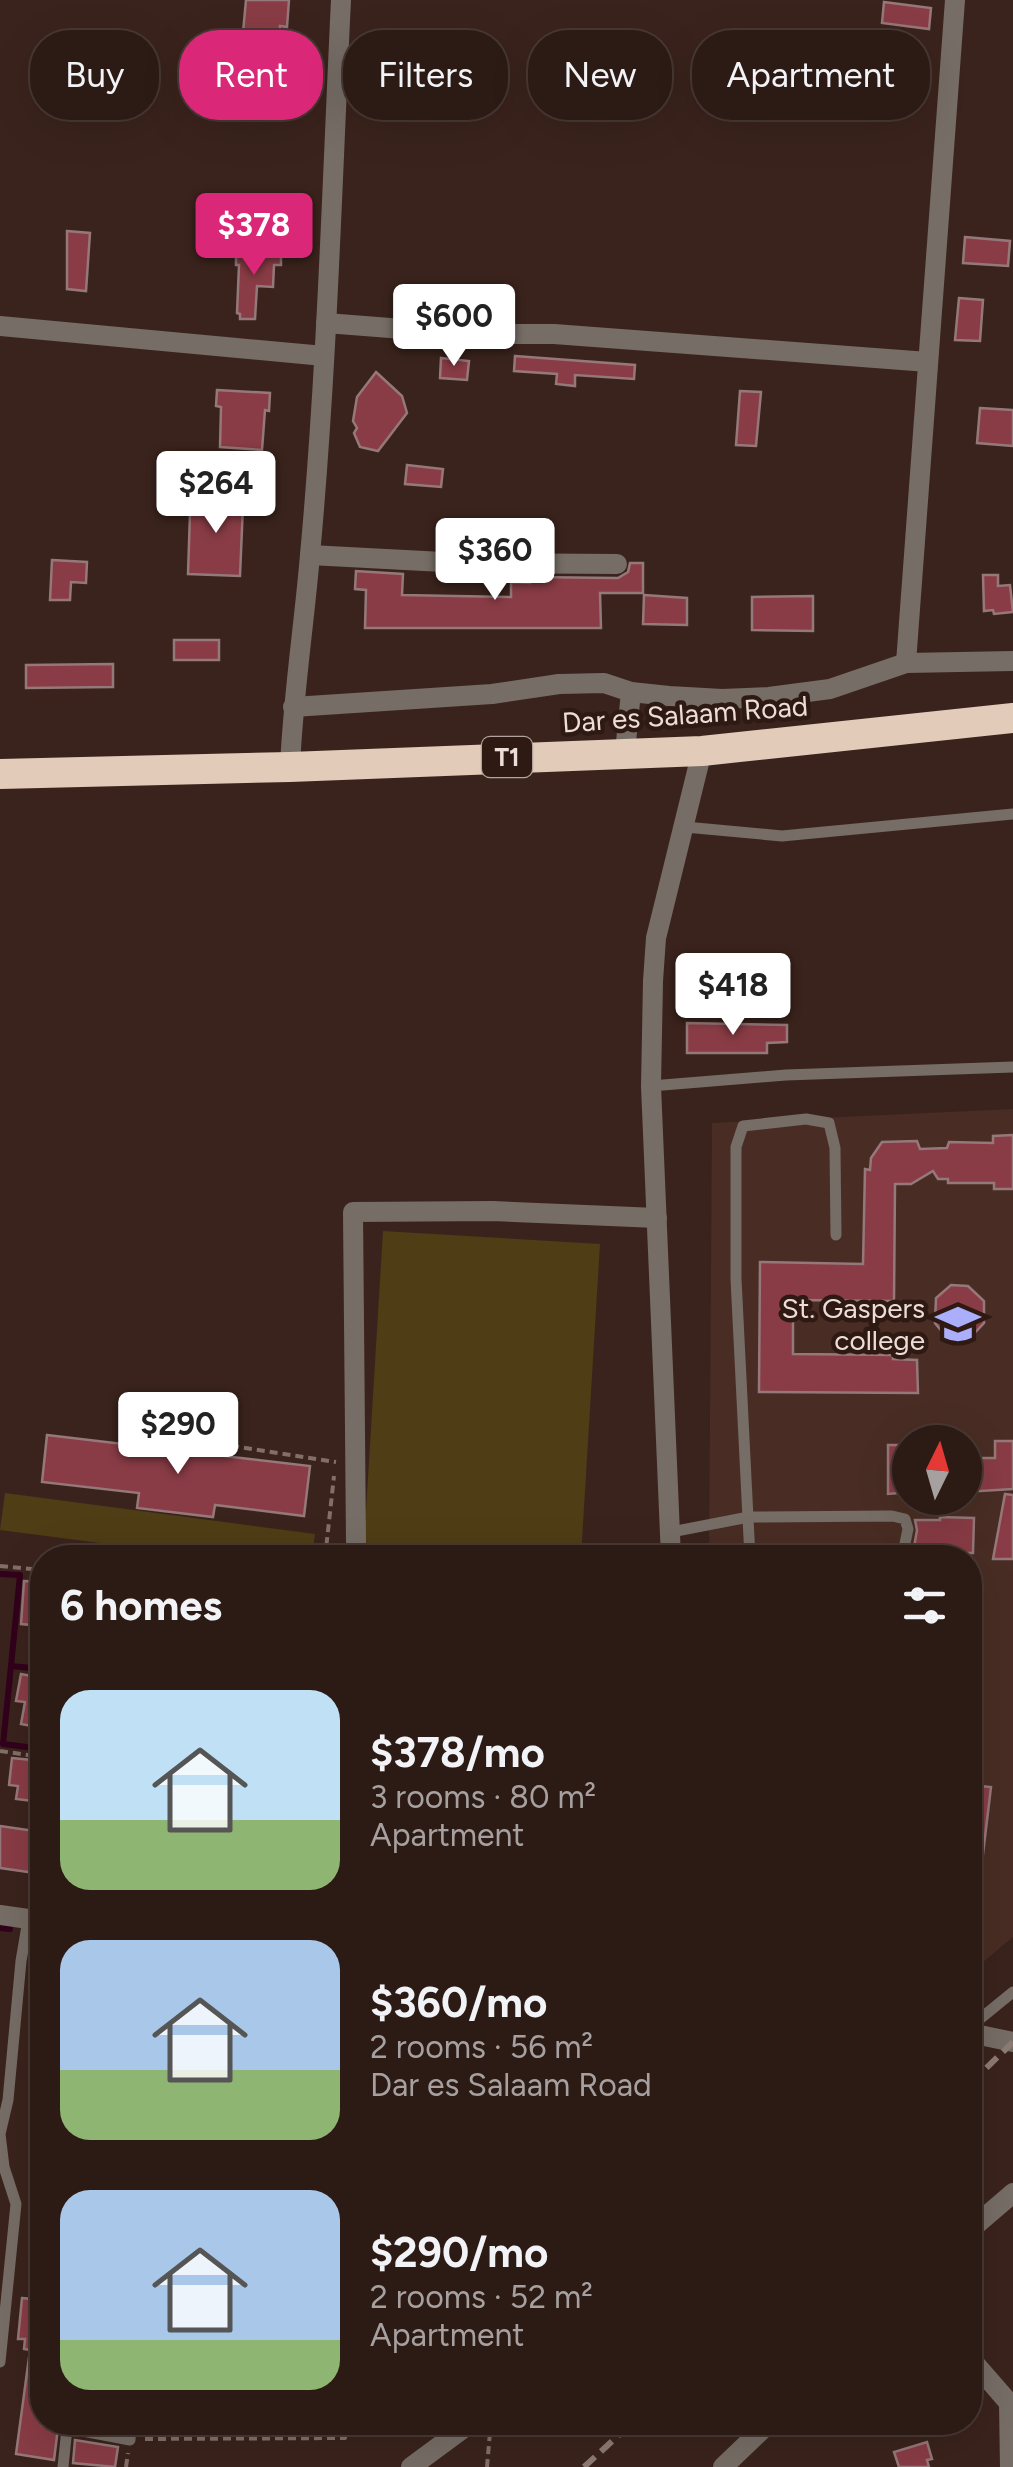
<!DOCTYPE html>
<meta charset="utf-8">
<style>
body{margin:0;font-family:Figtree,sans-serif;background:#34231e;color:#f1f3f6;height:100vh;display:flex;flex-direction:column;font-size:38px;white-space:nowrap}
*{box-sizing:border-box;margin:0}
p{font-size:32px;color:#a6a1a0}
.icon{flex:none;width:55px;height:55px;fill:none;stroke:currentColor;stroke-width:2;stroke-linecap:round;stroke-linejoin:round}
.map{position:relative;flex:1;overflow:hidden}
.drawer{position:absolute;left:30px;top:1545px;width:952px;height:890px;display:flex;flex-direction:column;background:#2c1a15;border-radius:40px;box-shadow:0 10px 40px #0002,0 0 0 2px #483834}
.drawer>*{flex:none}
.hud{position:absolute;left:30px;top:30px;width:955px;height:90px;display:flex;gap:20px}
.needle{width:65px;rotate:5deg}
.fabs{position:absolute;left:892px;top:1425px;display:grid;gap:20px}
.fabs a{display:grid;place-items:center;width:90px;height:90px;border-radius:50%;background:#2c1a15;box-shadow:0 10px 40px #0002,0 0 0 2px #483834;font-size:50px}
.price{position:absolute;translate:-50% -85px;padding:0 22px;border-radius:10px;background:#fff;color:#222;font-size:32px;line-height:65px;filter:drop-shadow(0 2px 5px #0008)}
.price::after{content:'';position:absolute;left:50%;top:60px;width:30px;height:22px;margin-left:-15px;background:inherit;clip-path:polygon(0 0,100% 0,50% 100%)}
.price.on{background:#db2777;color:#fff}
ul{padding:0;list-style:none}
li{display:flex;align-items:center;gap:30px;height:250px;padding:0 30px}
li span{display:grid;place-items:center;flex:none;width:280px;height:200px;border-radius:30px;color:#555}
li>.icon{margin-inline-start:auto}
span .icon{width:120px;height:120px;fill:#fffc;stroke-width:1}
li b{font-size:42px}
h2{display:flex;justify-content:space-between;align-items:center;height:120px;padding:0 30px;font-size:42px}
.tag{padding:0 35px;border-radius:40px;background:#2c1a15;box-shadow:0 10px 40px #0002,0 0 0 2px #483834;font-size:35px;line-height:90px}
.tag.on{background:#db2777;color:#fff}
.map>svg:first-child{display:block}
.built{fill:#492d24;fill-rule:evenodd}
.green{fill:#4e3d15}
.lines{fill:none;stroke-linecap:round;stroke-linejoin:round}
.stream{stroke:#32011c;stroke-width:6}
.building{fill:#893c45;stroke:#957879;stroke-width:2.5}
.path{stroke:#836f68;stroke-width:4;stroke-dasharray:8 5;stroke-linecap:butt}
.lane{stroke:#766d66;stroke-width:11}
.street{stroke:#766d66;stroke-width:20}
.highway{stroke:#e2cbb8;stroke-width:30}
.rail{stroke:#8d7a73;stroke-width:6;stroke-dasharray:15 8;stroke-linecap:butt}
.labels{text-anchor:middle;stroke-width:9;stroke-linejoin:round;paint-order:stroke}
.shield{fill:#2f1a13;stroke:#b4a29d;stroke-width:2.5}
.shield-label{font-size:25px;font-weight:bold;fill:#edddd8}
.street-label{font-size:28px;fill:#edddd8;stroke:#2f1a13}
.poi-label{font-size:28px;fill:#edddd8;stroke:#2f1a13;text-anchor:end}
</style>
<div class="map">
<svg width="1013" height="2467" viewBox="0 0 1013 2467">
<rect width="100%" height="100%" fill="#3a231c"/>
<path class="built" d="M 1013,1109 L 1013,1937 L 970,1973 L 970,1558 L 709,1558 L 712,1123 ZM 910,1442 L 965,1442 L 965,1498 L 910,1498 Z"/>
<g class="green">
<polygon points="383,1231 600,1244 581,1557 364,1544"/>
<polygon points="5,1493 315,1534 312,1557 208,1557 0,1530"/>
</g>
<g class="lines">
<g class="stream">
<polyline points="0,1574 20,1575 11,1666 42,1669"/>
<polyline points="11,1666 3,1744 42,1749"/>
<polyline points="0,1928 10,1929"/>
</g>
</g>
<g class="building">
<polygon points="246,0 289,0 287,27 280,26 279,37 274,36 272,57 241,54"/>
<polygon points="884,2 931,8 929,29 882,23"/>
<polygon points="67,231 90,233 86,291 67,289"/>
<polygon points="965,237 1010,241 1008,266 963,263"/>
<polygon points="236,250 281,253 281,265 274,265 273,287 257,286 255,319 240,319 240,314 237,313 239,265 236,265"/>
<polygon points="959,298 983,300 980,341 955,340"/>
<polygon points="515,356 635,365 634,379 575,375 575,386 556,384 557,374 514,371"/>
<polygon points="441,358 469,361 467,380 440,378"/>
<polygon points="376,372 402,396 407,413 378,451 360,447 354,433 357,428 353,421 357,397"/>
<polygon points="217,390 270,393 269,411 265,410 262,450 220,447 221,407 216,406"/>
<polygon points="740,391 761,392 756,446 736,445"/>
<polygon points="980,408 1013,410 1013,446 977,443"/>
<polygon points="407,465 443,469 441,487 405,484"/>
<polygon points="211,489 234,491 233,505 243,505 240,576 188,574 190,513 196,514 196,503 210,504"/>
<polygon points="52,560 87,562 86,583 71,582 70,600 50,600"/>
<polygon points="630,563 643,563 643,593 600,593 601,628 365,628 366,590 355,589 356,571 403,574 402,595 511,597 511,582 530,583 530,577 618,578 628,572"/>
<polygon points="983,575 998,575 998,586 1010,585 1013,612 994,614 993,610 984,611"/>
<polygon points="644,595 687,598 687,625 643,624"/>
<polygon points="813,596 813,631 752,630 752,597"/>
<rect x="174" y="640" width="45" height="20"/>
<polygon points="113,664 113,687 26,688 26,665"/>
<polygon points="687,1023 787,1025 787,1042 767,1043 767,1053 687,1053"/>
<polygon points="1013,1135 1013,1189 994,1189 994,1183 948,1183 948,1179 938,1179 933,1171 911,1184 895,1184 894,1301 793,1300 793,1354 893,1355 893,1359 917,1360 918,1393 759,1392 760,1262 863,1264 865,1169 870,1170 871,1158 882,1142 917,1141 920,1149 947,1148 949,1142 993,1143 993,1136"/>
<polygon points="951,1285 968,1286 984,1301 984,1323 968,1340 948,1339 935,1323 936,1298"/>
<polygon points="47,1435 310,1466 304,1516 215,1505 213,1517 137,1508 139,1493 42,1482"/>
<polygon points="995,1441 1013,1441 1013,1489 965,1492 965,1458 995,1458"/>
<polygon points="888,1445 910,1445 910,1492 888,1494"/>
<polygon points="1005,1494 1013,1495 1013,1559 993,1559"/>
<polygon points="940,1517 974,1518 973,1553 913,1553 917,1530 915,1520 940,1520"/>
<polygon points="24,1581 42,1582 42,1626 21,1624"/>
<polygon points="21,1674 42,1678 42,1728 21,1724 25,1702 16,1701"/>
<polygon points="12,1758 42,1761 42,1802 16,1799 18,1786 9,1785"/>
<polygon points="970,1785 991,1787 980,1879 970,1879"/>
<polygon points="0,1826 42,1832 42,1874 0,1868"/>
<polygon points="22,2298 42,2300 42,2425 58,2428 54,2460 16,2454 30,2350 24,2349 25,2339 18,2339"/>
<polygon points="75,2440 118,2447 115,2467 73,2463"/>
<polygon points="927,2442 932,2459 927,2460 929,2467 899,2467 894,2452"/>
</g>
<g class="lines">
<g class="path">
<polyline points="154,1434 336,1462"/>
<polyline points="325,1558 334,1476"/>
<polyline points="0,1566 42,1570"/>
<polyline points="0,1751 42,1757"/>
<polyline points="145,2439 345,2438 346,2422"/>
<polyline points="126,2467 128,2453"/>
<polyline points="487,2467 490,2432"/>
</g>
<g class="lane">
<polyline points="685,827 782,836 1013,814"/>
<polyline points="651,1086 786,1075 1013,1067"/>
<polyline points="671,1532 749,1517 892,1516 905,1519 908,1529 902,1558"/>
<polyline points="750,1558 736,1279 736,1147 743,1126 806,1119 829,1123 835,1148 836,1235"/>
<polyline points="970,2027 1013,1992"/>
<polyline points="0,2362 16,2204 4,2167 0,2134 8,2100 21,1961 28,1920"/>
<polyline points="63,2467 67,2428 130,2440 131,2422"/>
</g>
<g class="street">
<polyline points="326,323 467,334 554,334 928,362"/>
<polyline points="0,326 324,356"/>
<polyline points="310,555 462,563 617,564"/>
<polyline points="906,663 955,0"/>
<polyline points="293,707 492,694 559,684 604,683 631,692 669,696 722,699 769,697 830,689 906,663 1013,661"/>
<polyline points="625,752 631,692"/>
<path d="M 290,767 C 293,696 304,626 310,555 C 327,370 332,185 341,0"/>
<polyline points="356,1542 353,1212 493,1211 657,1218"/>
<polyline points="671,1558 651,1086 653,981 656,938 702,751"/>
<polyline points="0,1915 42,1921"/>
<polyline points="970,2033 1013,2042"/>
<polyline points="970,2230 1013,2193"/>
<polyline points="970,2358 1009,2403 1010,2467"/>
<polyline points="411,2467 472,2422"/>
<polyline points="723,2467 770,2422"/>
</g>
<polyline class="highway" points="0,774 290,767 702,751 1013,718"/>
<g class="rail">
<polyline points="970,2084 1013,2042"/>
<polyline points="584,2467 633,2422"/>
</g>
</g>
<defs>
<g id="university-bare" transform="scale(3.45)"><path d="M0-5L7-2L0 1L-7-2ZM-4 1L0 2.5L4 1V4Q0 6-4 4Z" fill="#abaffb" stroke="#2f1a13" stroke-width="2.5" paint-order="stroke"/></g>
</defs>
<g fill-rule="evenodd">
<use href="#university-bare" x="958" y="1324"/>
</g>
<g class="labels">
<rect class="shield" x="482" y="737" width="50" height="40" rx="8"/>
<g class="shield-label">
<text x="507" y="766">T1</text>
</g>
<g class="street-label">
<text transform="translate(685 714) rotate(-4)" y="10">Dar es Salaam Road</text>
</g>
<g class="poi-label">
<text x="925" y="1318">St. Gaspers<tspan x="925" dy="32">college</tspan></text>
</g>
</g>
</svg>
<div class="fabs">
<a><svg class="needle" viewBox="-14 -14 28 28"><path d="M0-13l5 13h-10z" fill="#e53935"/><path d="M0 13l5-13h-10z" fill="#a6a1a0"/></svg></a>
</div>
<b class="price on" style="left:254px;top:278px">$378</b>
<b class="price" style="left:454px;top:369px">$600</b>
<b class="price" style="left:216px;top:536px">$264</b>
<b class="price" style="left:495px;top:603px">$360</b>
<b class="price" style="left:733px;top:1038px">$418</b>
<b class="price" style="left:178px;top:1477px">$290</b>
<div class="hud">
<a class="tag">Buy</a>
<a class="tag on">Rent</a>
<a class="tag">Filters</a>
<a class="tag">New</a>
<a class="tag">Apartment</a>
</div>
<section class="drawer">
<h2>6 homes<svg class="icon" aria-label="filters" viewBox="0 0 24 24"><path d="M4 7h16M4 17h16"/><circle cx="9" cy="7" r="2"/><circle cx="15" cy="17" r="2"/></svg></h2>
<ul>
<li><span style="background:linear-gradient(#bfe0f5 65%,#8fb573 0)"><svg class="icon" aria-label="home" viewBox="0 0 24 24"><path d="M3 11l9-7 9 7M6 9v11h12V9"/></svg></span><div><b>$378/mo</b><p>3 rooms · 80 m²</p><p>Apartment</p></div></li>
<li><span style="background:linear-gradient(#a9c7e8 65%,#8fb573 0)"><svg class="icon" aria-label="home" viewBox="0 0 24 24"><path d="M3 11l9-7 9 7M6 9v11h12V9"/></svg></span><div><b>$360/mo</b><p>2 rooms · 56 m²</p><p>Dar es Salaam Road</p></div></li>
<li><span style="background:linear-gradient(#a9c7e8 75%,#8fb573 0)"><svg class="icon" aria-label="home" viewBox="0 0 24 24"><path d="M3 11l9-7 9 7M6 9v11h12V9"/></svg></span><div><b>$290/mo</b><p>2 rooms · 52 m²</p><p>Apartment</p></div></li>
</ul>
</section>
</div>
